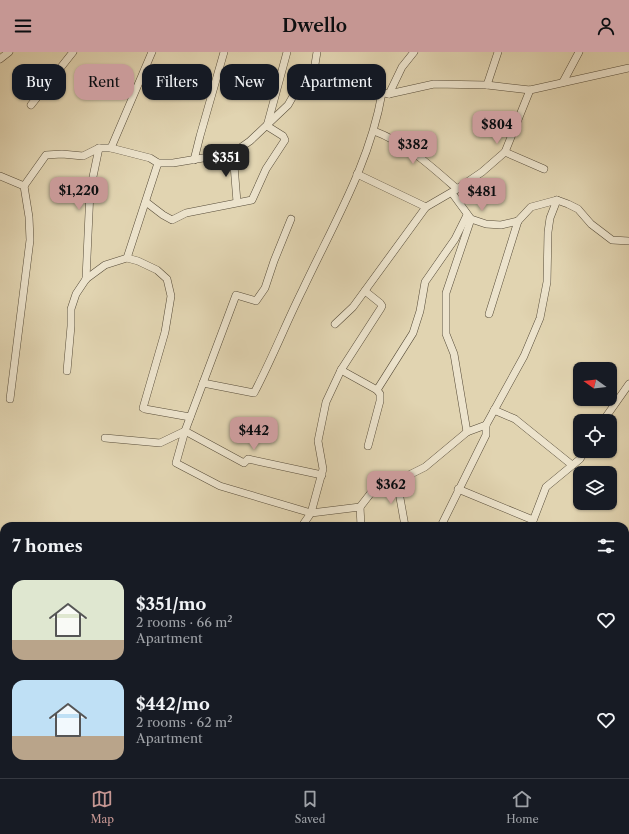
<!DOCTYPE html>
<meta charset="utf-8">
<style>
body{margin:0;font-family:"Libre Caslon Text",serif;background:#20242c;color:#f1f3f6;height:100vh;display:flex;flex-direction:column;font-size:15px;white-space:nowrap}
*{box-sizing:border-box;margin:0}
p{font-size:13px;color:#9ea1a6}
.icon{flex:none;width:22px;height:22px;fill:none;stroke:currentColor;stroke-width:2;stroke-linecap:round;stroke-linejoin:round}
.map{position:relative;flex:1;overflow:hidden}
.panel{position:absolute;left:0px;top:470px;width:629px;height:256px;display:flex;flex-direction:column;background:#171b24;border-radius:12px 12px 0 0;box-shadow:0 1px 3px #0004}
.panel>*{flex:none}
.hud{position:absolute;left:12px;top:12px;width:400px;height:36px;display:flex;gap:8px}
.needle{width:26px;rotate:285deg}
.controls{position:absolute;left:573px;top:310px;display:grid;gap:8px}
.controls a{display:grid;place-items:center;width:44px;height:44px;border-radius:8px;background:#171b24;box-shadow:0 1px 3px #0004;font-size:20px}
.price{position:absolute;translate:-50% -34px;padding:0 9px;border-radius:8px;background:#c59692;color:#111;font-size:13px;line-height:26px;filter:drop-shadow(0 1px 2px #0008)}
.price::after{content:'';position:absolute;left:50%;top:24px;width:12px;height:9px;margin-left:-6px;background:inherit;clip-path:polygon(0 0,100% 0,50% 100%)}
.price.active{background:#222;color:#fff}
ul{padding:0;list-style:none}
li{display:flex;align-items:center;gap:12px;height:100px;padding:0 12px}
li span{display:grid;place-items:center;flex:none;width:112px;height:80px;border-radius:12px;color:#555}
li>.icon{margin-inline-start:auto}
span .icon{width:48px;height:48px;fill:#fffc;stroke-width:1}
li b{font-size:17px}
h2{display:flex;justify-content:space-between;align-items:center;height:48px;padding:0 12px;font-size:17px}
.pill{padding:0 14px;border-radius:12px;background:#171b24;box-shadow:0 1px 3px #0004;font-size:14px;line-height:36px}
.pill.active{background:#c59692;color:#111}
header{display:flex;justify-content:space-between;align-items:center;height:52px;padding:0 12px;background:#c59692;color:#111;font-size:18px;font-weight:600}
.dock{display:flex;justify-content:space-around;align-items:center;height:56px;border-top:1px solid #363941;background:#171b24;font-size:11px;color:#9ea1a6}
.dock a{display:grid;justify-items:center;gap:2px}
.dock .active{color:#c59692}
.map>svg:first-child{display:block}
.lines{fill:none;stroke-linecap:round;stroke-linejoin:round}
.street-casing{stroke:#574c39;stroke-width:8}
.street{stroke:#ece3cc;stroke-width:7}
</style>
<header><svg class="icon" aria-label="menu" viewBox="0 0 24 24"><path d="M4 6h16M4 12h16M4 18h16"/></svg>Dwello<svg class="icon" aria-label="person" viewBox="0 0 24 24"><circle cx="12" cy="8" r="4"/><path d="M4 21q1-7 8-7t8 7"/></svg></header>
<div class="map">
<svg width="629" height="726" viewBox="0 0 629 726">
<rect width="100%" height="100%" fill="#e1d4b1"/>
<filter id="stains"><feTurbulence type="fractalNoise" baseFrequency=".005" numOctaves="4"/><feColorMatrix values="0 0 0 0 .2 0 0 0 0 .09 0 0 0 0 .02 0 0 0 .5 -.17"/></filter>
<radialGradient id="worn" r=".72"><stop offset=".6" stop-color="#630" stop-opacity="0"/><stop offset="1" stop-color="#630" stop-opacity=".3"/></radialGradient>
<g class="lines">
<g class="street-casing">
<g id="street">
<polyline points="0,7 9,0"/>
<polyline points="563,30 579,0"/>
<polyline points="312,31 317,0"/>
<polyline points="487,33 498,0"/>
<polyline points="389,42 402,15 414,0"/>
<polyline points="31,53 73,0"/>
<path d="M 374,79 C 406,91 432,115 457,137"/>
<polyline points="111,96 152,0"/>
<polyline points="505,100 544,117"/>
<polyline points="233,101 237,150"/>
<polyline points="194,108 200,84 224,0"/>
<polyline points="357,122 426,155"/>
<polyline points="0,124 24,134"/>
<polyline points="24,134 46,103 62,102 83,104 99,96 111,96 150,106 158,111 173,111 233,101 250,89 288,53 300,32 312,31 341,35 358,35 389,42 434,32 487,33 530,38 629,16"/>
<polyline points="452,141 471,167 486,172 501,173 518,169"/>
<polyline points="146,150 163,163 172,168 186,161 252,148 266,117 285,88 283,84 267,74 287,0"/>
<polyline points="291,167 274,209 265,236 256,249 236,243 185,379 176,411 220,434 311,461 323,417 318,389 326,350 341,318 381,256 382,254 380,251 365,239"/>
<polyline points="127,206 158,111"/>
<polyline points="86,227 90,139 99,96"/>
<polyline points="489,262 518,169 531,155 557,148 568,152 578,157 591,172 612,188 629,189"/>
<polyline points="335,272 353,255 426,155 457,137 482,120 505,100 530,38"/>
<polyline points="341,318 377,338 380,342 380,349 368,394"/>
<polyline points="67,319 71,274 71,257 76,242 86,227 105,213 127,206 138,209 157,218 167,227 171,244 165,280 143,356 145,357 190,365"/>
<path d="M 203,331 L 254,341 C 272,307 286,271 303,237 C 333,173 370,111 382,41"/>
<polyline points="377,338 413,281 420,259 425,230 455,187 467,163"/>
<polyline points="10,347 30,188 29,165 24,134"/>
<polyline points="494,358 515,367 572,413"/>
<polyline points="603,369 629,332"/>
<polyline points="467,380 454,302 446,282 446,241 471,167"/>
<polyline points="105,386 160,391 185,379 244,411 248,407 322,423"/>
<polyline points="397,429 405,474"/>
<polyline points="458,437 533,468"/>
<polyline points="360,455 361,474"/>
<polyline points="302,474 311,461 360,455 374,437 387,436 397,429 425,415 467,380 486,373 524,304 540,266 547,230 548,180 550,166 557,148"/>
<polyline points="441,474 486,383 486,373"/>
<polyline points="531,474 546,435 580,407 585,399"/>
<polyline points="625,495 629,488"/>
<polyline points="625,536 629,538"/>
<polyline points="625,614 629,612"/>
<polyline points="625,704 629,708"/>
<polyline points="263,726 265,722"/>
<polyline points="394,726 394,722"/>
<polyline points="438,726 438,722"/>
<polyline points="488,726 489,722"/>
<polyline points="542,726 542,722"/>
<polyline points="591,726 593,722"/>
</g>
</g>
<use href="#street" class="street"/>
</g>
<rect width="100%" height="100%" filter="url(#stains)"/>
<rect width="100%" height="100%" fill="url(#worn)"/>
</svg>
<div class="controls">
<a><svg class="needle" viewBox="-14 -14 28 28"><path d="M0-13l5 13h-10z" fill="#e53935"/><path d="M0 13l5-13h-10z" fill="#9ea1a6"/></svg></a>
<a><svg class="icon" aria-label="locate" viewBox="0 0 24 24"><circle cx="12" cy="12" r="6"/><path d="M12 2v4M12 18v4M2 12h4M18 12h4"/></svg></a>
<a><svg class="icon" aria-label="layers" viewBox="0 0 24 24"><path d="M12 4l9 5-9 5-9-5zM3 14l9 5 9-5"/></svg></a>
</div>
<b class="price" style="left:497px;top:93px">$804</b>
<b class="price" style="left:413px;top:113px">$382</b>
<b class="price active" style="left:226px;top:126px">$351</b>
<b class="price" style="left:79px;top:159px">$1,220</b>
<b class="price" style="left:482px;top:160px">$481</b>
<b class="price" style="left:254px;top:399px">$442</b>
<b class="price" style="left:391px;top:453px">$362</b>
<div class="hud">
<a class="pill">Buy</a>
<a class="pill active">Rent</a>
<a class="pill">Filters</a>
<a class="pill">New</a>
<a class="pill">Apartment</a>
</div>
<section class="panel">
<h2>7 homes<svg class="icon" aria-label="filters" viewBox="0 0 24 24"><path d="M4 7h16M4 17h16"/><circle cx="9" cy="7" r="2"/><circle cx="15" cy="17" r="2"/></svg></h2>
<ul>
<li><span style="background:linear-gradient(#dfe7d0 75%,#b9a48a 0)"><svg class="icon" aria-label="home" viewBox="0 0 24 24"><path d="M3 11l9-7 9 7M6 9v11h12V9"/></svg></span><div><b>$351/mo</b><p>2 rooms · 66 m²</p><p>Apartment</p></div><svg class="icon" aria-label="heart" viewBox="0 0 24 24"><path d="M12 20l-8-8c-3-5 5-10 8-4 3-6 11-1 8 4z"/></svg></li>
<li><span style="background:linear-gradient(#bfe0f5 70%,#b9a48a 0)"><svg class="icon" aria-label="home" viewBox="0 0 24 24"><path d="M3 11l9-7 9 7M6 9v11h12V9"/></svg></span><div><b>$442/mo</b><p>2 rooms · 62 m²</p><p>Apartment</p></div><svg class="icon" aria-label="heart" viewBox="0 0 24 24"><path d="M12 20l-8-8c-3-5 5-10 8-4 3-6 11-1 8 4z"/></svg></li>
</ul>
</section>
</div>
<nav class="dock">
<a class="active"><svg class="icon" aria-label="map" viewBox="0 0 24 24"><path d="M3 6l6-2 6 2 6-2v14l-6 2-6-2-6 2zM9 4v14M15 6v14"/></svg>Map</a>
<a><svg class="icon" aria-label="saved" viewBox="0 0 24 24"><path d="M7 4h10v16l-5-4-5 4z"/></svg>Saved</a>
<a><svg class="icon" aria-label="home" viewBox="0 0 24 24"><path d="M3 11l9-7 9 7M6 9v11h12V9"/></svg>Home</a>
</nav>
